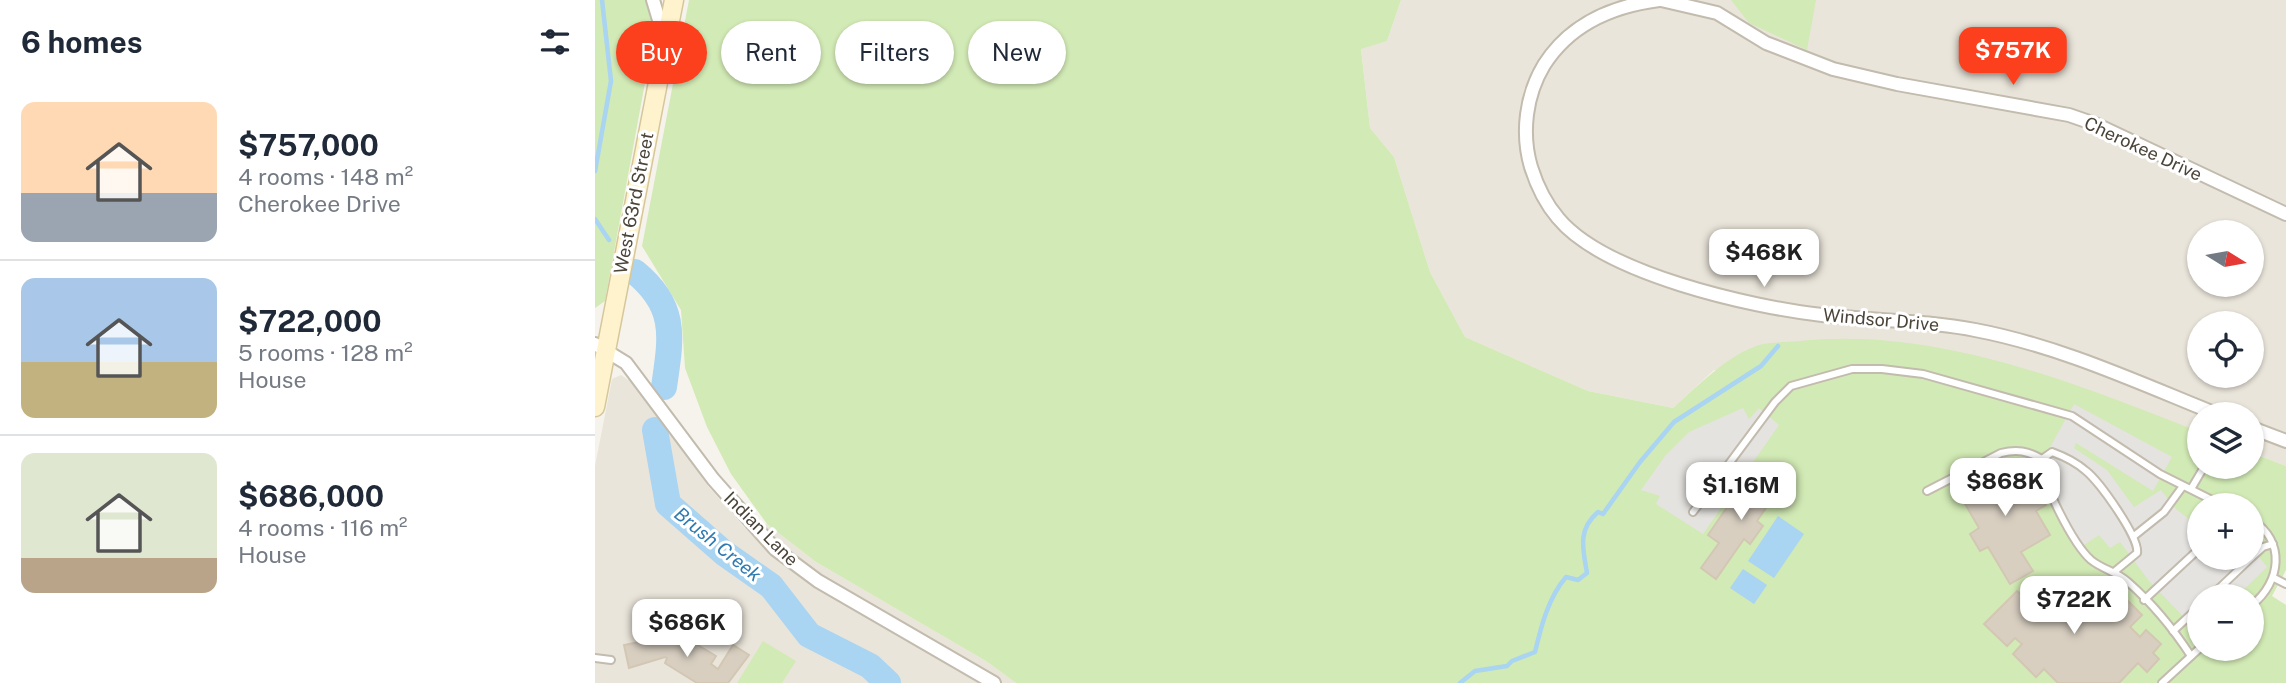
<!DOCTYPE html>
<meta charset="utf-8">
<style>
body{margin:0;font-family:"Public Sans",sans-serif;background:#f2f2f3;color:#1f2937;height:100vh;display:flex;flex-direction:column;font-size:26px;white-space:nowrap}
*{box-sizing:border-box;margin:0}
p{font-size:23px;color:#747a83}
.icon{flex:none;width:38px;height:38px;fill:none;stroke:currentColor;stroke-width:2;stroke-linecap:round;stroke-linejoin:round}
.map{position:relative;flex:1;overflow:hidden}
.drawer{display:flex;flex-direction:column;background:#fff;width:595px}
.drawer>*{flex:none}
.top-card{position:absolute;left:21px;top:21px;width:665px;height:63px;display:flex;gap:14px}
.needle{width:46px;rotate:101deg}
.buttons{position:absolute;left:1592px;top:220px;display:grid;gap:14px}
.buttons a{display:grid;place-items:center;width:77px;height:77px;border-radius:50%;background:#fff;box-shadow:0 2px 5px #0004;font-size:35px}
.price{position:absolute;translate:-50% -60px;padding:0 16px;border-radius:14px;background:#fff;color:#222;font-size:23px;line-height:46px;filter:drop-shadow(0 2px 4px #0008)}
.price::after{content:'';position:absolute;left:50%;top:42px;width:21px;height:16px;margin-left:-10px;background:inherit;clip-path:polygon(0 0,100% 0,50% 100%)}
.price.selected{background:#fc3f1d;color:#fff}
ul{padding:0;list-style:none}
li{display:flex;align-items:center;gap:21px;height:175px;padding:0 21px}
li+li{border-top:2px solid #e0e1e3}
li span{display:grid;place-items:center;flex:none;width:196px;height:140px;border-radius:14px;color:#555}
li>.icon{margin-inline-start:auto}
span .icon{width:84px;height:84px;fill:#fffc;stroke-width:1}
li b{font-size:30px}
h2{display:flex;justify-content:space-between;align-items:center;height:84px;padding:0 21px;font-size:30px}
.tag{padding:0 24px;border-radius:32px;background:#fff;box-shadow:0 2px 5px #0004;font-size:24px;line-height:63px}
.tag.selected{background:#fc3f1d;color:#fff}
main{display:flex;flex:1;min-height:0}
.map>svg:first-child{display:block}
.residential{fill:#eae5da;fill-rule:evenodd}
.green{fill:#d2eab5;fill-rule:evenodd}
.parking{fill:#e5e3e0}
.water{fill:#a9d4f2}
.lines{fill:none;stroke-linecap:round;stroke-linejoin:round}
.stream{stroke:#a9d4f2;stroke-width:4.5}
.river{stroke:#a9d4f2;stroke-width:26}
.building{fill:#d8cfc1;stroke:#d3c7b4;stroke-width:2}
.lane-casing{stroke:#c2bbae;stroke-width:10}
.street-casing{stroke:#c2bbae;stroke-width:16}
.secondary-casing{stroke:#d6c79b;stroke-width:21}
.lane{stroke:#fff;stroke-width:6}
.street{stroke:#fff;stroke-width:12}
.secondary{stroke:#fff3cd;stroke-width:18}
.labels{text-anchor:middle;stroke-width:6;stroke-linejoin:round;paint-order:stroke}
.street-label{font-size:18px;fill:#4b4439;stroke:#fff}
.water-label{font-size:19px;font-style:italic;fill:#2e7ab2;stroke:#fff}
</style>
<main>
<section class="drawer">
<h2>6 homes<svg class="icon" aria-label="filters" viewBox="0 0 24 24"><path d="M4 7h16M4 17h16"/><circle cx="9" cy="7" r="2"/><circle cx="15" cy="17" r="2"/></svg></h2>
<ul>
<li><span style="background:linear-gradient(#ffd9b3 65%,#9aa5b1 0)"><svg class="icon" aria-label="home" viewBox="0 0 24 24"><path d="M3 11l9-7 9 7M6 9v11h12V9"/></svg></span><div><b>$757,000</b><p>4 rooms · 148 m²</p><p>Cherokee Drive</p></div></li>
<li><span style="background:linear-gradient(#a9c7e8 60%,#c2b280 0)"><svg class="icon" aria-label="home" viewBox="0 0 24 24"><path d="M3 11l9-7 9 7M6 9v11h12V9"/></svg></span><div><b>$722,000</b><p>5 rooms · 128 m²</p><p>House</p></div></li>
<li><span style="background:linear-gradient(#dfe7d0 75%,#b9a48a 0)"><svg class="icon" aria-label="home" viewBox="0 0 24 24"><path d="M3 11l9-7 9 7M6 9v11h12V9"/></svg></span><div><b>$686,000</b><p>4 rooms · 116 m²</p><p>House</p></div></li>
</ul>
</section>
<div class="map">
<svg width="1691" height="683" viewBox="0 0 1691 683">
<rect width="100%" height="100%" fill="#f6f3ec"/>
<g class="residential">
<path d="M 806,0 L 1691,0 L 1691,466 L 1657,453 L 1657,415 L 1605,415 L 1605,432 L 1446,374 L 1119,370 L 1078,408 L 993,391 L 870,337 L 835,272 L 799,157 L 775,128 L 766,48 L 792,41 ZM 1605,233 L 1657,233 L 1657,285 L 1605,285 ZM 1605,324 L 1657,324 L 1657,376 L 1605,376 Z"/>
<polygon points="26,375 45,388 113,486 150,528 172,524 221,562 391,661 421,683 0,683 0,466 17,379"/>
</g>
<g class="green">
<polygon points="0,0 52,0 60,28 10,301 0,308"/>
<path d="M 94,0 L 806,0 L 792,41 L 766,49 L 775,128 L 799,157 L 835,272 L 870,337 L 993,391 L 1078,408 C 1103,386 1135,352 1168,344 C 1180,342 1193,342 1205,341 C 1343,327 1479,383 1605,432 L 1605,467 L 1657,467 L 1657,453 L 1691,466 L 1691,570 L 1677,596 L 1691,605 L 1691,683 L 421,683 L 391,661 L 221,562 L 172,524 L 136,474 L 112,427 L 90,368 L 86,310 L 47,246 ZM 1605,506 L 1657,506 L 1657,558 L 1605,558 ZM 1605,597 L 1657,597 L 1657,649 L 1605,649 Z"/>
<polygon points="1136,0 1221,0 1212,50 1154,23"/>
<polygon points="168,641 201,661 187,683 142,683"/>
</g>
<g class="parking">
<polygon points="1479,404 1577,457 1558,491 1481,443 1479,448 1512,470 1539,507 1566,490 1581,509 1599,523 1605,518 1605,558 1657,558 1657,539 1661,543 1665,558 1672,567 1641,597 1605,597 1603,632 1554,581 1525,542 1515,548 1504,535 1486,547 1455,492 1448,460"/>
<polygon points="1148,408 1154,419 1164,408 1184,425 1108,534 1061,504 1065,496 1046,490 1070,456 1094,432"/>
</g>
<g class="water">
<polygon points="1183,516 1209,534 1179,578 1153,561"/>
<polygon points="1148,569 1172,585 1159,604 1135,588"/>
</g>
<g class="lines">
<g class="stream">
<polyline points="0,171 16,81 7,0"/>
<polyline points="0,219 14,240"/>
<path d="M 865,683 L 880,671 L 912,666 L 917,661 L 940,652 C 946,627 953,598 971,577 L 983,580 L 992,573 C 988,549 982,530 1003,512 L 1008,514 L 1045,462 L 1079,422 L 1166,366 L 1183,346"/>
</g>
<g class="river">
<path d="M 40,272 C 83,307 76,338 69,387"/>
<polyline points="60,430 73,504 129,553 176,586 214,635 275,666 293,683"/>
</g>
</g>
<g class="building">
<polygon points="1411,461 1428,489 1438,483 1451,505 1441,511 1455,535 1426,552 1438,571 1415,584 1393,547 1385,551 1375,534 1384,528 1362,490"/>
<polygon points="1174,469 1190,480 1162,521 1168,526 1155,544 1149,539 1121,579 1106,568 1124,543 1113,535 1146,487 1157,494"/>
<polygon points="1445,580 1461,596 1476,580 1509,613 1526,594 1547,615 1535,627 1545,637 1551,630 1566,644 1558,653 1564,659 1552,672 1543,663 1524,683 1463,683 1449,669 1441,677 1418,654 1427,644 1420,638 1412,646 1389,624 1422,591 1429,597"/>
<polygon points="86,635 121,656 116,664 123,669 138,645 154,655 133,683 102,683 70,663 72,658 70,657 34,668 29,645 75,636 82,641"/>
</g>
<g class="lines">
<g class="lane-casing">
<g id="lane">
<path d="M 1447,459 C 1445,481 1479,545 1496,560 C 1507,569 1522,572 1533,582 C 1557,603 1579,630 1596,656"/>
<polyline points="1596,489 1609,467"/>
<path d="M 1332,491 L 1406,453 C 1422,449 1433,451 1447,459 L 1457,452 C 1468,456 1482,463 1491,471 C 1504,481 1545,538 1542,553 L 1519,572"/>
<polyline points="1098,512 1180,402 1196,386 1257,369 1287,369 1328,374 1477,416 1565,474 1629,506"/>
<path d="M 1657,520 C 1691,541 1686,582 1657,605"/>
<polyline points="1539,536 1569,512 1588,486"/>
<polyline points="1657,557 1668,547 1678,544"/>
<polyline points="1679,578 1691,584"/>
<polyline points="1615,597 1656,558"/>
<polyline points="1549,600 1605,548"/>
<polyline points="1578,631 1605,606"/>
<polyline points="0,658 16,660"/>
<polyline points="1567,683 1605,648"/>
</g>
</g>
<g class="street-casing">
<g id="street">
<polyline points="58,0 70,40"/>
<path d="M 1064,0 C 1017,6 975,24 949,65 C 931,95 926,133 936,167 C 942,186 950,203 963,218 C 1009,274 1156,307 1227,315 C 1278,321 1330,320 1380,330 C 1465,346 1544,383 1624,415"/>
<polyline points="1066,0 1122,13 1171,43 1238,69 1302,84 1474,115 1500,124 1691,214"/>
<polyline points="0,344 31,363 118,479 180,549 223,581 399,683"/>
<polyline points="1657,428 1691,441"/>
</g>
</g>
<g class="secondary-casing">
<polyline id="secondary" points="0,407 79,0"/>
</g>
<use href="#lane" class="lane"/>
<use href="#street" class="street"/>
<use href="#secondary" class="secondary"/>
</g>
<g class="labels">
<g class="street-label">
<text transform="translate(1548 149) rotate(25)" y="6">Cherokee Drive</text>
<text transform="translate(39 203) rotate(-79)" y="6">West 63rd Street</text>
<text transform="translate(1286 320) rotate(5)" y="6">Windsor Drive</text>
<text transform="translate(166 529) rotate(45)" y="6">Indian Lane</text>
</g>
<g class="water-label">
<text transform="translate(123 544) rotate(39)" y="7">Brush Creek</text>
</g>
</g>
</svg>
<div class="buttons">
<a><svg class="needle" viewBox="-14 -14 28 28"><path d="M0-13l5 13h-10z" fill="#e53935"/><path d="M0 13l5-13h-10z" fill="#747a83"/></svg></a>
<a><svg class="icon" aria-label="locate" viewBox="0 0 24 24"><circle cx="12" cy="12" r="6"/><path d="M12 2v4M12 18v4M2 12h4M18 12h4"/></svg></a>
<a><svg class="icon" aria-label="layers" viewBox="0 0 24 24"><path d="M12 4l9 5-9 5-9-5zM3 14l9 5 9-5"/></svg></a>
<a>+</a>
<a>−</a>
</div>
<b class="price selected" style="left:1418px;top:87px">$757K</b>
<b class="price" style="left:1169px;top:289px">$468K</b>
<b class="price" style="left:1410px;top:518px">$868K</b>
<b class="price" style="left:1146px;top:522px">$1.16M</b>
<b class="price" style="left:1479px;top:636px">$722K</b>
<b class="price" style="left:92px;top:659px">$686K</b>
<div class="top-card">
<a class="tag selected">Buy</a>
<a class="tag">Rent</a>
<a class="tag">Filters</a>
<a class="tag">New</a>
</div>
</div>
</main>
